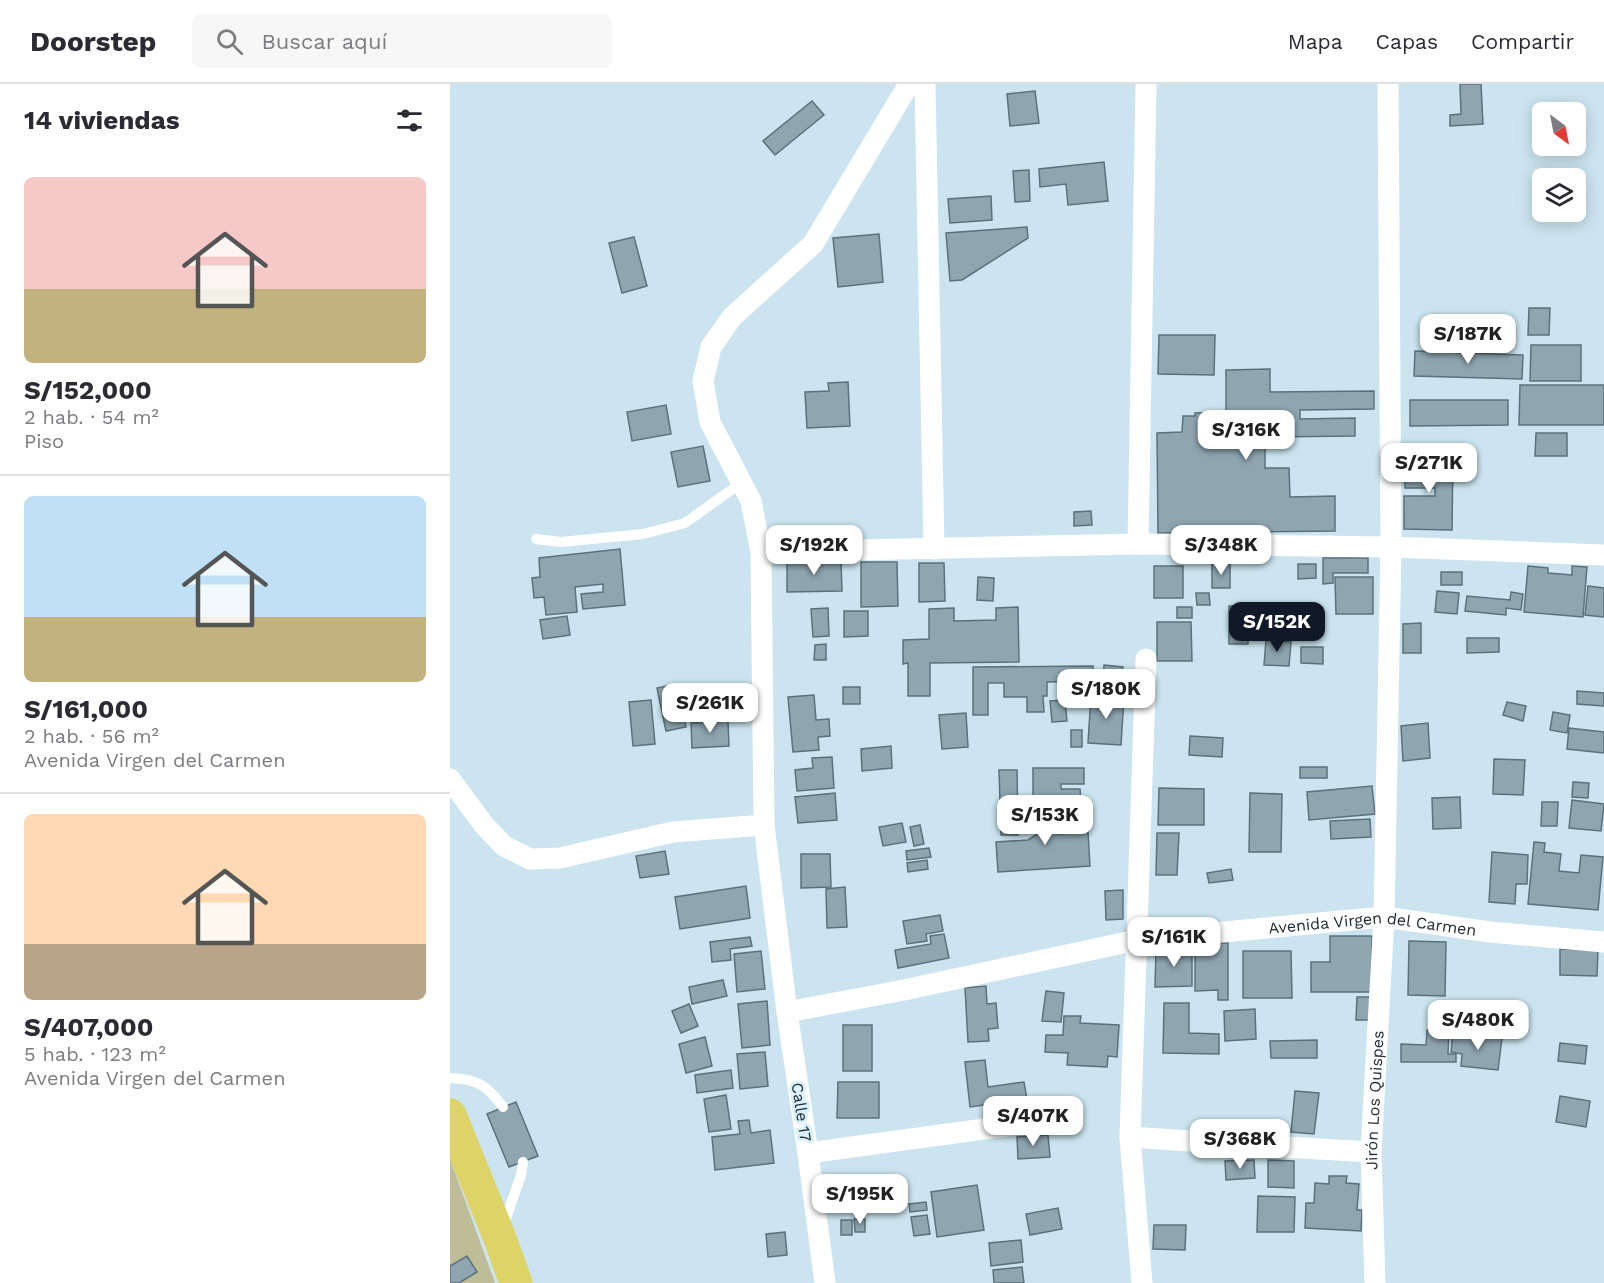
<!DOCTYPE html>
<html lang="es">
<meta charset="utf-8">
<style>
body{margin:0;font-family:"Work Sans",sans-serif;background:#f7f7f7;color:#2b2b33;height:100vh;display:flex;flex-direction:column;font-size:22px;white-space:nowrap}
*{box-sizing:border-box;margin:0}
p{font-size:20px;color:#7c7c81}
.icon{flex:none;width:33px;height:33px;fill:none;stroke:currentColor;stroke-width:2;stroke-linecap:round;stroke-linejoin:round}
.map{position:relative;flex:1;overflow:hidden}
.panel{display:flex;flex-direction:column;background:#fff;width:450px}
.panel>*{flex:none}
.needle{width:39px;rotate:148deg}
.tools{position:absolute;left:1082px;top:18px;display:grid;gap:12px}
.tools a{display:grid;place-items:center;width:54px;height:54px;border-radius:9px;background:#fff;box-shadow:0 3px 15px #0003;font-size:30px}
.price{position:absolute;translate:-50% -51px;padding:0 14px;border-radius:12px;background:#fff;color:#222;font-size:20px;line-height:39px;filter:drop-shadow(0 2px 3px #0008)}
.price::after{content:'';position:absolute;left:50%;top:36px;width:18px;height:14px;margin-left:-9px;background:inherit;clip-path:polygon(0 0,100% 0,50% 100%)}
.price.active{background:#111827;color:#fff}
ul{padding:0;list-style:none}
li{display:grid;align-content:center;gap:12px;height:318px;padding:0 24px}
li+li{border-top:2px solid #e1e1e2}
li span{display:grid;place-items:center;height:186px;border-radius:9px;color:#555}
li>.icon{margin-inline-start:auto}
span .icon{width:108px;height:108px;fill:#fffc;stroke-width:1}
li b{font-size:26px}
h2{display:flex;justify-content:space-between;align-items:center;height:72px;padding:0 24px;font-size:26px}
header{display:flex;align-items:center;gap:36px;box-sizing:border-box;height:84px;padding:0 30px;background:#fff;border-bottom:2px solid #e1e1e2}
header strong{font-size:28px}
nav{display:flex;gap:33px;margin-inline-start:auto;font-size:21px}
.search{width:420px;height:54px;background:#f7f7f7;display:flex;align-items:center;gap:15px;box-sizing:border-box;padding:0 21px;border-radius:9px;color:#7c7c81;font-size:22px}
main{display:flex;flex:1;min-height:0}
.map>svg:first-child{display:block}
.green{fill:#bfbc98}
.building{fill:#8fa6b1;stroke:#5b717b;stroke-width:1.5}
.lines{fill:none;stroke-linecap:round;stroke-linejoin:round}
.lane{stroke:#fff;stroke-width:10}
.street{stroke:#fff;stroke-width:21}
.highway{stroke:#ddd366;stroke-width:33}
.labels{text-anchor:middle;stroke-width:6;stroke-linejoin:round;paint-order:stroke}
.street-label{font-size:16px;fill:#212a2e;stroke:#d8f1fc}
</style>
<header>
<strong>Doorstep</strong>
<div class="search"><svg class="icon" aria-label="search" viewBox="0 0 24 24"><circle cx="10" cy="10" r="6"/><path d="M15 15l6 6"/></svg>Buscar aquí</div>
<nav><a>Mapa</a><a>Capas</a><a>Compartir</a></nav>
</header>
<main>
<section class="panel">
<h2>14 viviendas<svg class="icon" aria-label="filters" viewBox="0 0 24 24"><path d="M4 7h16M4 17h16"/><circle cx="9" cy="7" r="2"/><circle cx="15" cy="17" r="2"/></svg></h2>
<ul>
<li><span style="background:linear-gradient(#f6c9c9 60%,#c2b280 0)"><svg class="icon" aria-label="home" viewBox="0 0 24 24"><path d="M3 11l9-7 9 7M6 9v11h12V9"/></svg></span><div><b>S/152,000</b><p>2 hab. · 54 m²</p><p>Piso</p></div></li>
<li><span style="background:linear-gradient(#bfe0f5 65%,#c2b280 0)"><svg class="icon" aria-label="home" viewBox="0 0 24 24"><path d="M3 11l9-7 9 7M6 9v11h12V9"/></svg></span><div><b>S/161,000</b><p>2 hab. · 56 m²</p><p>Avenida Virgen del Carmen</p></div></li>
<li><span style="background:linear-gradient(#ffd9b3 70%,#b9a48a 0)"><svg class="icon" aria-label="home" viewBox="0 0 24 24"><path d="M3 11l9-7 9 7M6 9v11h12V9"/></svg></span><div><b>S/407,000</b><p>5 hab. · 123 m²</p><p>Avenida Virgen del Carmen</p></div></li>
</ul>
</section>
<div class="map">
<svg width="1154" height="1199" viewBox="0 0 1154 1199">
<rect width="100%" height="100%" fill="#cbe4ef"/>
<polygon class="green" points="0,1075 45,1199 0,1199"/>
<g class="building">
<polygon points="1010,0 1031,0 1033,40 1000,42 1000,31 1011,30"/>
<polygon points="585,7 589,39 560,42 557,10"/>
<polygon points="362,17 374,31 325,71 313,57"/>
<polygon points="654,78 658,117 618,121 616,100 590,103 589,85"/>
<polygon points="579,86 580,117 565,118 563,87"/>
<polygon points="541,112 542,136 500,139 498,115"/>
<polygon points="577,143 578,154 512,196 500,197 496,149"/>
<polygon points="429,150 433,198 388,203 383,154"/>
<polygon points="184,153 197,202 172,209 159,159"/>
<polygon points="1079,224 1100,224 1099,251 1078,251"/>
<polygon points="709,251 765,251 764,291 708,290"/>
<polygon points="1081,261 1131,261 1131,297 1080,297"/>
<polygon points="965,267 1073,271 1072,295 964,292"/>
<polygon points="820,285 820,308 924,307 924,325 850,326 850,335 905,334 905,352 815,353 815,384 839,384 840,413 885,412 885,447 708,449 707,349 732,348 733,332 745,332 745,329 776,328 776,286"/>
<polygon points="398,298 400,342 357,344 355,308 379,307 378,299"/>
<polygon points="1070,301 1154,301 1154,341 1069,341"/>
<polygon points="960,316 1058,316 1058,341 960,342"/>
<polygon points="216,321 221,350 182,357 177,328"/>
<polygon points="1086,349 1117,349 1117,372 1085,372"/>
<polygon points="253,362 260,397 228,403 221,368"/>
<polygon points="955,374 1003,374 1002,446 954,445 954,412 985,412 985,404 955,404"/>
<polygon points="641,427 642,441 624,442 624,428"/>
<polygon points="170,465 175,521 133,525 131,510 153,508 153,500 125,503 127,528 96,531 94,513 84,514 82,494 90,493 89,474"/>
<polygon points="873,474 918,474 918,489 883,489 883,499 873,500"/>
<polygon points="391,476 392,507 337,508 337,477"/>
<polygon points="411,478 447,478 448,522 411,523"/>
<polygon points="469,479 494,479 495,517 469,518"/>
<rect x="762" y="479" width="18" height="25"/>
<polygon points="848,480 866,480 866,494 848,495"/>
<rect x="704" y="482" width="29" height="32"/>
<polygon points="1078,482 1098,484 1098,489 1122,491 1122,482 1137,483 1133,533 1074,528"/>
<rect x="991" y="488" width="21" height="13"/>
<polygon points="528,493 544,494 543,517 527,516"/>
<polygon points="885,493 923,493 923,530 886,530"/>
<polygon points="1138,502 1154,504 1154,533 1135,531"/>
<polygon points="987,507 1009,509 1007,530 985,528"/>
<polygon points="1061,508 1073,510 1071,526 1056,524 1056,531 1015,527 1017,512 1060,516"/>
<polygon points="746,509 759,509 760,521 747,521"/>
<rect x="779" y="522" width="19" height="38"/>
<polygon points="568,523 569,578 480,579 480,612 458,612 458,579 453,580 453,556 479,555 479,525 504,524 504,537 546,536 546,524"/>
<rect x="727" y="523" width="15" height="11"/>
<polygon points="378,524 379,552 363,553 361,525"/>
<polygon points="394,527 418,527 418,552 394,553"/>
<polygon points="117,532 120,551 93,555 90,536"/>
<polygon points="707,538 741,538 742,577 707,577"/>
<polygon points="971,539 971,569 953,569 953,540"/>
<polygon points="803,540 814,540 815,550 803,550"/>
<polygon points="1017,554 1049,554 1049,568 1017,569"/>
<polygon points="816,556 841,558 839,582 814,581"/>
<polygon points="376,560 376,576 364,576 365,561"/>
<polygon points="851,563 873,563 873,580 851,579"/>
<polygon points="654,581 673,583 671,605 653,603"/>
<polygon points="643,582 643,597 597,598 597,612 593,612 594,628 577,628 577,613 554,613 554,599 538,599 538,631 523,631 523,583"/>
<polygon points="227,600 236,643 216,647 207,604"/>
<rect x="393" y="603" width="17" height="17"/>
<polygon points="1127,607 1154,609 1154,622 1127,620"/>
<polygon points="364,611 366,636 379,635 380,652 368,653 369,666 343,668 338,613"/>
<polygon points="641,611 674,613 671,661 638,659"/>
<polygon points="201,616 205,660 183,662 179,618"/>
<polygon points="615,616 617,637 602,638 600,617"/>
<polygon points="1057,618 1076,622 1073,637 1053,631"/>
<polygon points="1103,628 1120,631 1117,649 1100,646"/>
<polygon points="516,629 518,663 492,665 489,631"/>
<polygon points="278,637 279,662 242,664 241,639"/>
<polygon points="978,639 980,674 953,677 951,642"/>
<polygon points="1119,644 1154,648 1154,669 1117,665"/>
<rect x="621" y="646" width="11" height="17"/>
<polygon points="740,652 773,654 772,673 739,671"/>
<polygon points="441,662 442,684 412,687 411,665"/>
<polygon points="382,673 384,704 347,707 345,686 363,684 362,674"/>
<polygon points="1044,675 1075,676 1073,711 1043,710"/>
<rect x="850" y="683" width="27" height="11"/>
<polygon points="583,684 634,684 634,700 611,700 611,705 630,705 631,716 583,716"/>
<polygon points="549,686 567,686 568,751 551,751"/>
<polygon points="1123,698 1139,699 1138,714 1122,713"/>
<polygon points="922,702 925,730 859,736 857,708"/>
<polygon points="709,704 754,705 754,741 708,741"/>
<polygon points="385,709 387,736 348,739 345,713"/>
<polygon points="800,709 832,710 831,768 799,768"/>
<polygon points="1010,713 1011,744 983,745 982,714"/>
<polygon points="606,716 608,750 638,748 640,782 548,788 546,758 578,756 586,751 584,717"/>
<polygon points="1122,716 1154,720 1151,747 1119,744"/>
<polygon points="1092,718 1108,718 1107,742 1091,742"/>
<polygon points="920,735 921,753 881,755 880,737"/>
<polygon points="452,739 456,758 433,762 429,743"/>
<polygon points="470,741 474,760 464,762 460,743"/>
<polygon points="707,749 729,749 727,791 706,791"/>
<polygon points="1084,758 1095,759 1094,768 1111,770 1109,787 1129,789 1131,771 1153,773 1148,826 1078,820"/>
<polygon points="479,764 481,773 457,776 456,767"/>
<polygon points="215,767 219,790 190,794 186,772"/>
<polygon points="1042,768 1078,771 1077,800 1066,800 1065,820 1039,818"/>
<polygon points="351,770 380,770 381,803 351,804"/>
<polygon points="477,776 478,785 458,788 457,779"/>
<polygon points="781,785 783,796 759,799 757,789"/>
<polygon points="296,802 300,834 230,845 225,813"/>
<polygon points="395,803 397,843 377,844 376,805"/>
<polygon points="673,806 673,835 656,836 655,807"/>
<polygon points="490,831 493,847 476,850 477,857 457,860 453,837"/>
<polygon points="494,850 499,874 448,884 445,866 481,860 480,852"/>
<polygon points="880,852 922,852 921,908 861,908 861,878 880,878"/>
<polygon points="300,853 302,862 280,865 281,876 262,878 260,858"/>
<polygon points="959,857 996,858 995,912 958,911"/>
<polygon points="745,859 778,859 778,916 768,916 768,906 745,907"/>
<polygon points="1110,865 1148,866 1147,892 1110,891"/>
<polygon points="706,866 742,866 742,902 705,903"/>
<polygon points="311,867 315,905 287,908 284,870"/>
<polygon points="793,867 841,867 842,914 793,914"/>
<polygon points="273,896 277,912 242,920 239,903"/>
<polygon points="536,902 537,920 546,919 548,944 538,945 539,957 518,958 515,904"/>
<polygon points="596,907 614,909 611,938 592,937"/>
<polygon points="907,913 922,913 922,936 906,936"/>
<polygon points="317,917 320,961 292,964 288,920"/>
<polygon points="714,919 739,919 739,949 769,950 769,970 713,969"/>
<polygon points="239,920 248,942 231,949 222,927"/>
<polygon points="805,925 806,955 775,957 774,927"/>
<polygon points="614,932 631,932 630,939 669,941 667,973 658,972 657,983 617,981 618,969 595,968 596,951 613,951"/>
<rect x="393" y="941" width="29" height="46"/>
<polygon points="977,946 999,947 998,970 1006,970 1006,978 951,978 951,960 976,961"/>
<polygon points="1003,949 1052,954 1048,986 1011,982 1012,970 1001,968"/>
<polygon points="255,953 262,982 236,989 229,960"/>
<polygon points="867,956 867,974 821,974 820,957"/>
<polygon points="1110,959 1137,962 1135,980 1108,977"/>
<polygon points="315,968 318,1002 290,1005 287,970"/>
<polygon points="535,976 538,1003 574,998 577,1015 520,1023 515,978"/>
<polygon points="281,986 283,1004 247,1009 245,991"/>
<polygon points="388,998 429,998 429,1034 387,1034"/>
<polygon points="845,1007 869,1009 864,1050 841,1048"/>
<polygon points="276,1011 281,1045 259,1048 254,1015"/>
<polygon points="1110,1012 1140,1017 1136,1043 1106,1038"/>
<polygon points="66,1018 88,1072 59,1083 37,1030"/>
<polygon points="299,1036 301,1049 320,1046 324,1079 265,1086 262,1053 290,1050 288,1037"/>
<polygon points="598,1051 600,1073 568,1075 567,1053"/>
<polygon points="804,1076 805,1094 776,1096 775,1077"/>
<polygon points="818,1076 844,1077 844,1104 818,1103"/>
<polygon points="879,1092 897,1092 896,1099 909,1100 907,1126 912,1126 911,1147 855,1144 856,1119 864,1119 865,1099 879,1100"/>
<polygon points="527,1101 534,1146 487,1153 481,1108"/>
<polygon points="808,1112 845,1113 844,1148 807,1148"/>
<polygon points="476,1118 477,1126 460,1128 459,1120"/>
<polygon points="608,1124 612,1145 580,1151 576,1130"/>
<polygon points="477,1131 480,1150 464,1152 461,1133"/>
<polygon points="404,1135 415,1135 415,1148 405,1148"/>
<rect x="391" y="1136" width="11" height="15"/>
<polygon points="704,1141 736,1141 735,1166 703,1165"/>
<polygon points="335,1148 337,1171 318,1173 316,1150"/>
<polygon points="571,1156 573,1178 541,1182 539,1159"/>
<polygon points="17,1172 27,1188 9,1199 0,1199 0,1182"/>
<polygon points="572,1183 574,1199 544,1199 543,1186"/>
</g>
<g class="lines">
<g class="lane">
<polyline points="86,455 111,458 193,450 235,439 291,399"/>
<path d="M 0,994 C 27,995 37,1001 53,1023"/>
<polyline points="53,1143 71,1091 73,1078"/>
</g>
<g class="street">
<polyline points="475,0 484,465"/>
<polyline points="688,460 696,0"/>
<polyline points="311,468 688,460 941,463 938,0"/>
<polyline points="0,695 34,741 54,762 80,775 110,774 223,748 314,741"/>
<path id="s1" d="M 337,928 L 454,906 L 687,856 L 934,833 L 1040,848 L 1154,858"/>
<polyline points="680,1053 801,1061 921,1068"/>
<polyline points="358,1069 585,1038"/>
<polyline points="375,1199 358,1069 337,928 314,741 311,468 301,417 260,338 253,297 261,263 282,233 363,160 459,0"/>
<polyline points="692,1199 680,1053 696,575"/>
<path id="s2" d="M 925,1199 L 921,1068 L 934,833 L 941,463 L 1154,471"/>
</g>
<polyline class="highway" points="0,1031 49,1152 66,1199"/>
</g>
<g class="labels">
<g class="street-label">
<text dy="6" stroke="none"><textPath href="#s1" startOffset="594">Avenida Virgen del Carmen</textPath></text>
<text dy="6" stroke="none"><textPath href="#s2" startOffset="183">Jirón Los Quispes</textPath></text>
<text transform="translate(352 1028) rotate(81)" y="6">Calle 17</text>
</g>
</g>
</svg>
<div class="tools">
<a><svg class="needle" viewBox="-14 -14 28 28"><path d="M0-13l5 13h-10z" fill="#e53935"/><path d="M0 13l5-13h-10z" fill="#7c7c81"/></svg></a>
<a><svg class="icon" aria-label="layers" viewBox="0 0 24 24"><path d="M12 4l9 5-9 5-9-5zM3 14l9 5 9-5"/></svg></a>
</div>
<b class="price" style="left:1018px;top:281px">S/187K</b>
<b class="price" style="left:796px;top:377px">S/316K</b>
<b class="price" style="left:979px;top:410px">S/271K</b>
<b class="price" style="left:364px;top:492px">S/192K</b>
<b class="price" style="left:771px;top:492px">S/348K</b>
<b class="price active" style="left:827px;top:569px">S/152K</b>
<b class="price" style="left:656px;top:636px">S/180K</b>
<b class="price" style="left:260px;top:650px">S/261K</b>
<b class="price" style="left:595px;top:762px">S/153K</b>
<b class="price" style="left:724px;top:884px">S/161K</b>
<b class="price" style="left:1028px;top:967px">S/480K</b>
<b class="price" style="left:583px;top:1063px">S/407K</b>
<b class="price" style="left:790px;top:1086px">S/368K</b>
<b class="price" style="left:410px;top:1141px">S/195K</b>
</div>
</main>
